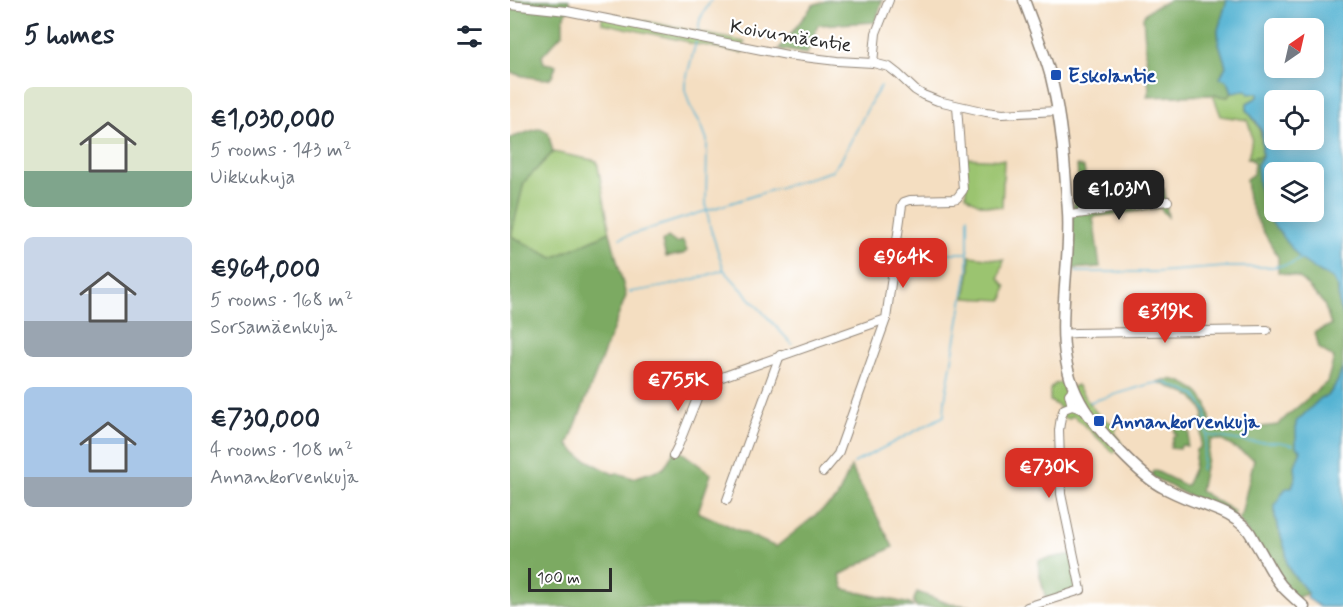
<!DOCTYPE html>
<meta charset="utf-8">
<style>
body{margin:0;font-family:Mynerve,sans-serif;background:#f2f2f3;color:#1f2937;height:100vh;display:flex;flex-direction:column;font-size:22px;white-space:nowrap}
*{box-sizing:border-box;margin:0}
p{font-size:20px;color:#747a83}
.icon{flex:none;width:33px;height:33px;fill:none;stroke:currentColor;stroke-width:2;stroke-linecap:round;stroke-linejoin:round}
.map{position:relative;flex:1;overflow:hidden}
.sheet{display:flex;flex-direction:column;background:#fff;width:510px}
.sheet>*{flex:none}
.needle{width:39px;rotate:34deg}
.buttons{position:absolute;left:754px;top:18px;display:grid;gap:12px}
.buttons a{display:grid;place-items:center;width:60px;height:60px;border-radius:9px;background:#fff;box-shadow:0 3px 15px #0003;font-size:30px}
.scale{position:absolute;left:18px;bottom:15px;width:84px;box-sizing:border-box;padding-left:6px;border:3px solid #2b2b2b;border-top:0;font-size:16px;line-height:21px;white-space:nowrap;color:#2b2b2b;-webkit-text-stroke:4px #fff;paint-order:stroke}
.price{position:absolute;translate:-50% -51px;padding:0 14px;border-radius:12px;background:#d93025;color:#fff;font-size:20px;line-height:39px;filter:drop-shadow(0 2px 3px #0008)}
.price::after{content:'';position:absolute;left:50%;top:36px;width:18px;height:14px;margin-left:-9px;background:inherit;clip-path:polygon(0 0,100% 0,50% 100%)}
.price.current{background:#222;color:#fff}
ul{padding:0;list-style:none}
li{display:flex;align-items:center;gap:18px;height:150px;padding:0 24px}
li span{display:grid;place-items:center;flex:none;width:168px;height:120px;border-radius:9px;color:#555}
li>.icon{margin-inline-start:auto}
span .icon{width:72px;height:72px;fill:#fffc;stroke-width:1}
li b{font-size:26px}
h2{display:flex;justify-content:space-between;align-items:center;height:72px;padding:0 24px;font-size:26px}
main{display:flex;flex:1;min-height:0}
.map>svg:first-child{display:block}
.green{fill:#9bc470;stroke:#63784e;stroke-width:1.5}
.forest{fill:#7caa62;stroke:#546a46;stroke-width:1.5}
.water{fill:#54b3d3;stroke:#406f7f;stroke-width:1.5;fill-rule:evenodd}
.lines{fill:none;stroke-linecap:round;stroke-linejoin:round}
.stream{stroke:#54b3d3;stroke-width:1.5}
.minor-casing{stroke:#908476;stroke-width:10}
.major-casing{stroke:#908476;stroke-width:13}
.minor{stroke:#fff;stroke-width:8}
.major{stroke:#fff;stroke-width:10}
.transit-dot{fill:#1a4fb4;stroke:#fff;stroke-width:2}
.labels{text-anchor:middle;stroke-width:4.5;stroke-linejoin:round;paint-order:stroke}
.street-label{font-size:20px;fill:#2b2b2b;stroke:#fff}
.transit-label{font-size:20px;font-weight:bold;fill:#164399;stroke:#fff;text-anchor:start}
</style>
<main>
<section class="sheet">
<h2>5 homes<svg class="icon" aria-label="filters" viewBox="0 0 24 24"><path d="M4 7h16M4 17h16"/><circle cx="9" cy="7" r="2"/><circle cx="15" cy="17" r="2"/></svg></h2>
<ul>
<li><span style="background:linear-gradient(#dfe7d0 70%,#7fa58c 0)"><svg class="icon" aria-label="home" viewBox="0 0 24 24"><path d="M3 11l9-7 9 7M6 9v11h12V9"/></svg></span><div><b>€1,030,000</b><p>5 rooms · 143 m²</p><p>Uikkukuja</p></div></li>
<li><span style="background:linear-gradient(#c9d6e8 70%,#9aa5b1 0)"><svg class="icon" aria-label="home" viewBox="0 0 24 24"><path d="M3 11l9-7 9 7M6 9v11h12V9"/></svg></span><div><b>€964,000</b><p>5 rooms · 168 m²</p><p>Sorsamäenkuja</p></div></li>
<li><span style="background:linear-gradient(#a9c7e8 75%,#9aa5b1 0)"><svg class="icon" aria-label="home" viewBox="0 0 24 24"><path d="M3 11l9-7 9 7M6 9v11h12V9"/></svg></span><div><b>€730,000</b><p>4 rooms · 108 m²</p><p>Annankorvenkuja</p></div></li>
</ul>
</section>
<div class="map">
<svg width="833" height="607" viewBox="0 0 833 607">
<rect width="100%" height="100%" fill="#fff"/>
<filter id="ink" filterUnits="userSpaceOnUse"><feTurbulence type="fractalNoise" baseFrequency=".0167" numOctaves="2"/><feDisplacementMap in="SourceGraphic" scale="12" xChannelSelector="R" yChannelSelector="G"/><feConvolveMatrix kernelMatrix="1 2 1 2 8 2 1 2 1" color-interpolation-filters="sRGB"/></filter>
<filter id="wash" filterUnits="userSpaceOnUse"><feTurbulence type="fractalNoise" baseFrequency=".008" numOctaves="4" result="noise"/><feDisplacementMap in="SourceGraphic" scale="24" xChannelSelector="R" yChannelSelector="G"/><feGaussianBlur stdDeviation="1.35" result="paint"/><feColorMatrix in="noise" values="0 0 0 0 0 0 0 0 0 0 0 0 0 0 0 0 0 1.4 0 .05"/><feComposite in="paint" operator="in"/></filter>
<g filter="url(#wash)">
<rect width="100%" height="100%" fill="#f4dec1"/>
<g class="green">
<polygon points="92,12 235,42 232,53 193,45 182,44 175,41 92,23"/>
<path d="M 737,90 L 748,93 L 749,98 L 746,98 L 737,103 L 737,111 C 752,128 752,133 752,156 L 738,158 C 742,142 744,136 737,120 L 711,116 L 703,95 L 718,97 L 722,92 Z"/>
<polygon points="43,152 87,161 100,232 43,258 1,236 14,182"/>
<path d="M 455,158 L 494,160 L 492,207 C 477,206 467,206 456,195 Z"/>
<polygon points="460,256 494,260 489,278 496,287 493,300 455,298 460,269"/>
<path d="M 553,382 L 556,382 L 559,389 L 567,385 C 574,396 581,408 591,417 C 596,421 602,422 607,427 L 604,433 L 612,444 L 604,453 L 565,417 L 562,416 L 559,419 L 546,415 L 550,407 L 540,401 L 540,389 L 545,384 Z"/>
</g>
<g class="forest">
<path d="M 0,0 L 59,0 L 60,5 L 53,19 L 53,33 L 32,56 L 34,63 L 46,65 C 45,69 43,76 40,78 C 35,81 6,75 0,72 Z"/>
<polygon points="318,0 372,0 366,22 308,25 297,54 269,49 303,5"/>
<path d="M 659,0 L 717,0 L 708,30 L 709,43 L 716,66 L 712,73 L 719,83 L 722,92 L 718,97 L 703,95 L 637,97 L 639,90 L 633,17 C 639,6 649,7 659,0 Z"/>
<polygon points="30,128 38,132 43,152 14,182 1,236 43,258 100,232 116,296 58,445 71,457 103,474 107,473 123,478 154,468 166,448 201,474 188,512 266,547 327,498 341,467 383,547 330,575 334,589 400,604 403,607 0,607 0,138"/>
<path d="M 752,156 L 747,165 L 759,219 L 811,273 L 822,277 L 828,288 L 829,306 L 833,317 L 833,366 L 828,381 L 818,396 L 791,450 L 785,466 L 786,476 L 782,487 L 765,517 L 776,552 L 777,564 L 781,572 L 799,593 L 788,597 L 790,607 L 728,519 L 731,515 L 744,459 L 711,440 L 701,440 L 690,491 L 725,512 L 724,516 L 690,502 L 641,476 L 644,470 L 676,486 L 684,468 L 686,450 L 690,447 L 694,412 L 683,397 L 648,382 C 666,374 689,388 697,405 C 700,412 700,422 702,430 L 716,431 L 768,425 L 777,416 L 817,382 L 824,358 L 809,348 L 805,332 L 821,325 L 814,304 L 790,278 L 768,272 L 768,257 L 749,224 L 738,199 L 736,179 L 743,174 L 744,162 L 738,158 Z"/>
<polygon points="567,165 574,168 580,208 639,200 644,191 654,189 658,217 650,208 583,217 590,267 560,269 562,209 569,191"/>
<polygon points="158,237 166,243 173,241 177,251 173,254 156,257 152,242"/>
<polygon points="671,427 680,433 677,446 672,445 669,449 660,448 663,436 667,435 664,432 666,428"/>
<polygon points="562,554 569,589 536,599 529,572 529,560"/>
<polygon points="407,592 437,603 466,607 407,607 403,602"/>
</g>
<g class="water">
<path d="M 717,0 L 833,0 L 833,317 L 829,306 L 828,288 L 822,278 L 811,273 L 790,259 L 759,219 L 749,188 L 747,165 L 752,156 L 752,133 L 746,121 L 737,111 L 737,103 L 748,97 L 748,93 L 739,94 L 736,90 L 722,92 C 720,85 718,79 710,78 L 716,66 L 709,43 L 708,30 ZM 765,28 L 804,28 L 804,68 L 765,68 ZM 765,100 L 804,100 L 804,140 L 765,140 ZM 765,172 L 804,172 L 804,212 L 765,212 Z"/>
<polygon points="833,366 833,607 810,607 797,598 798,593 781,572 777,564 776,552 765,517 765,505 775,489 782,487 786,476 785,466 791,450 786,447 786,422 811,398 818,396 828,381"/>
</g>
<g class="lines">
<g class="stream">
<polyline points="188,33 190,19 201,0"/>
<polyline points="186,42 175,83 175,90 180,106 191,124 197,140 196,206 200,227 214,270 282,344"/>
<polyline points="110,238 322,171 332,158 362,100 371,86"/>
<polyline points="391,253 456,253"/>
<polyline points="565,272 647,272 715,267 762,267 781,264 790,259"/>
<path d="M 120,292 C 154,287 180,282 213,270"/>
<polyline points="580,402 640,384 653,382 685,395 696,411 697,435 739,442 770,442 783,445"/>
<polyline points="344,463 434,416 435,400 458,269 458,217"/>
<polyline points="691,470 697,436"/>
</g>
</g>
</g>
<g filter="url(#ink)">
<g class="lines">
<g class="minor-casing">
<g id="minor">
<polyline points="0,5 57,11 277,55 327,61 363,63 379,67 388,74 405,90 413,95 428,101 476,112 492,114 547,111"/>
<polyline points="363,63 366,33 379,0"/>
<path d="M 558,215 C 591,212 624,204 658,201"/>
<polyline points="553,334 566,333 757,330"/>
<polyline points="562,406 559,394 564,388"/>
<polyline points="163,456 168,446 192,386 195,383 376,319 392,205 394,202 400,200 443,199 447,198 453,190 447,106"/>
<polyline points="313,472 328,454 376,319"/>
<polyline points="217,500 270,355"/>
<polyline points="517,607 571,590 551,494 549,430 551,417 554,409 562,406 571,409 574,408"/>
</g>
</g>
<g class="major-casing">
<path id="major" d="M 514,0 C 523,25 534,51 541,77 C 552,121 555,168 558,212 C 562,279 536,347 574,408 C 588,430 631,477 654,488 C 666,494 679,500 692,504 C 709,511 721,514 735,527 C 740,531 742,537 745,542 C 754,556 761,573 771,585 C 778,593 787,600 794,607"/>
</g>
<use href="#minor" class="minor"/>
<use href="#major" class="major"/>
</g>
</g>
<g class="transit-dot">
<rect x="540" y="69" width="12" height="12" rx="3"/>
<rect x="583" y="415" width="12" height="12" rx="3"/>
</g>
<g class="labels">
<g class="street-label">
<text transform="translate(281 35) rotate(9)" y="7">Koivumäentie</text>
</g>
<g class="transit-label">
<text x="558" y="82">Eskolantie</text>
<text x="601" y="428">Annankorvenkuja</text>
</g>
</g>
</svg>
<div class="buttons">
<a><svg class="needle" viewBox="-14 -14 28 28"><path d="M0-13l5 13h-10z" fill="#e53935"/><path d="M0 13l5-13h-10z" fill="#747a83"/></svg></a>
<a><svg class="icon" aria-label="locate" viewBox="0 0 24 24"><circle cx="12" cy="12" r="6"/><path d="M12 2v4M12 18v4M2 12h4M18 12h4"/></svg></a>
<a><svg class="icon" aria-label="layers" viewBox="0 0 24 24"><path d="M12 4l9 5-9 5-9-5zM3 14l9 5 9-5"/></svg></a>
</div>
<div class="scale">100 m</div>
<b class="price current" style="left:609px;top:221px">€1.03M</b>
<b class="price" style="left:393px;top:289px">€964K</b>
<b class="price" style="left:655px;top:344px">€319K</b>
<b class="price" style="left:168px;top:412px">€755K</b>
<b class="price" style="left:539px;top:499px">€730K</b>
</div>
</main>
